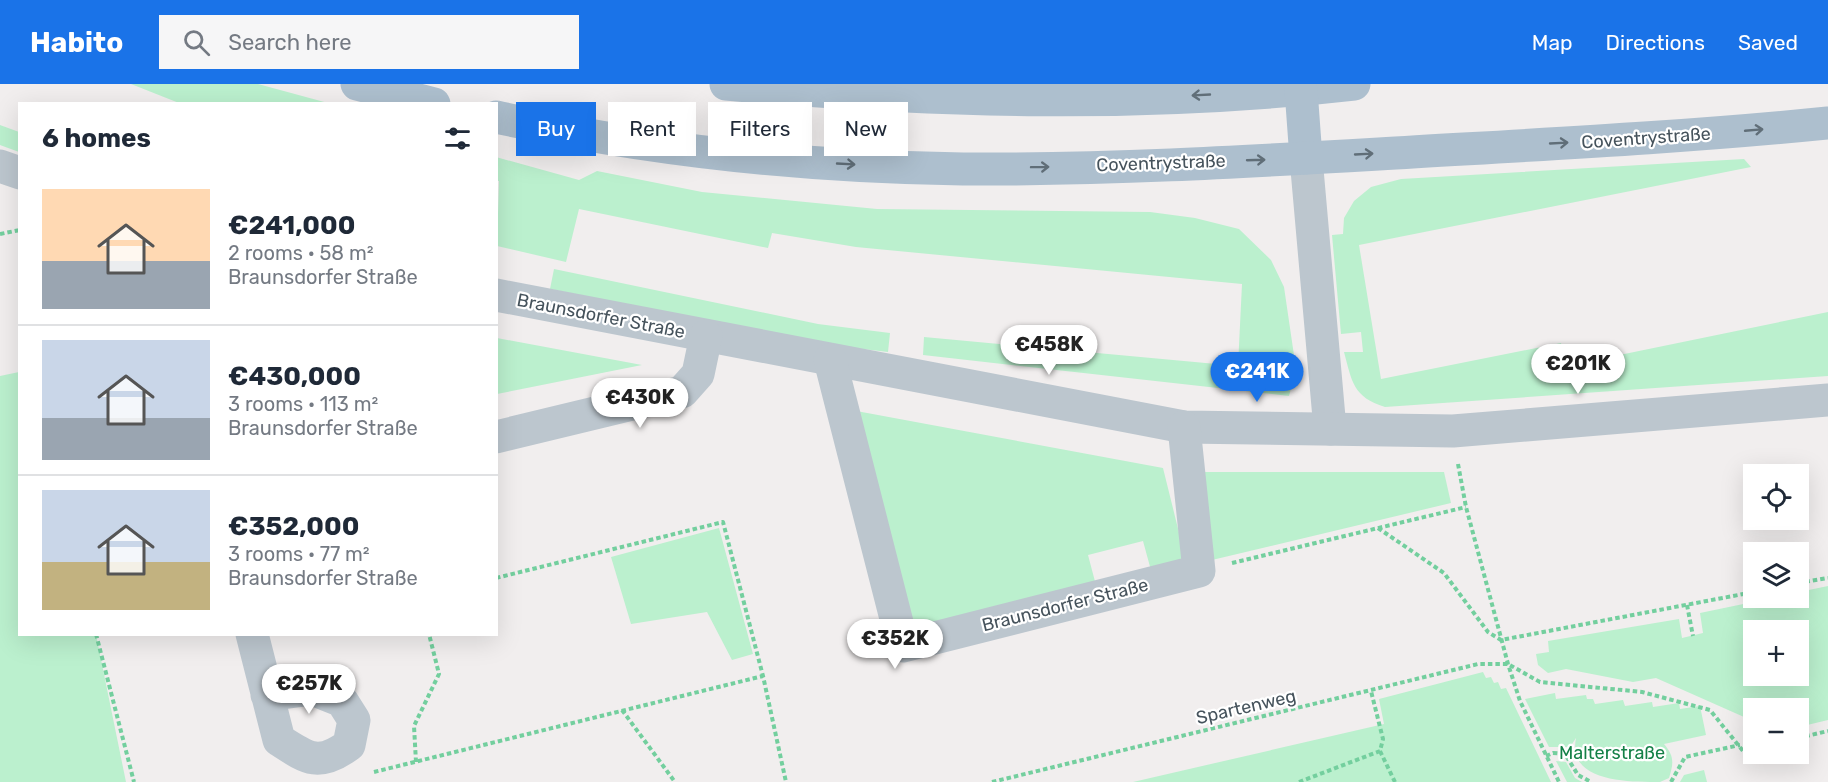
<!DOCTYPE html>
<meta charset="utf-8">
<style>
body{margin:0;font-family:Rubik,sans-serif;background:#f6f6f7;color:#1f2937;height:100vh;display:flex;flex-direction:column;font-size:22px;white-space:nowrap}
*{box-sizing:border-box;margin:0}
p{font-size:20px;color:#747a83}
.icon{flex:none;width:33px;height:33px;fill:none;stroke:currentColor;stroke-width:2;stroke-linecap:round;stroke-linejoin:round}
.map{position:relative;flex:1;overflow:hidden}
.side{position:absolute;left:18px;top:18px;width:480px;height:534px;display:flex;flex-direction:column;background:#fff;border-radius:0px;box-shadow:0 6px 24px #0002}
.side>*{flex:none}
.guide{position:absolute;left:516px;top:18px;width:570px;height:54px;display:flex;gap:12px}
.tools{position:absolute;left:1743px;top:380px;display:grid;gap:12px}
.tools a{display:grid;place-items:center;width:66px;height:66px;border-radius:0px;background:#fff;box-shadow:0 6px 24px #0002;font-size:30px}
.price{position:absolute;translate:-50% -51px;padding:0 14px;border-radius:21px;background:#fff;color:#222;font-size:20px;line-height:39px;filter:drop-shadow(0 2px 3px #0008)}
.price::after{content:'';position:absolute;left:50%;top:36px;width:18px;height:14px;margin-left:-9px;background:inherit;clip-path:polygon(0 0,100% 0,50% 100%)}
.price.on{background:#1a73e8;color:#fff}
ul{padding:0;list-style:none}
li{display:flex;align-items:center;gap:18px;height:150px;padding:0 24px}
li+li{border-top:2px solid #e0e1e3}
li span{display:grid;place-items:center;flex:none;width:168px;height:120px;border-radius:0px;color:#555}
li>.icon{margin-inline-start:auto}
span .icon{width:72px;height:72px;fill:#fffc;stroke-width:1}
li b{font-size:26px}
h2{display:flex;justify-content:space-between;align-items:center;height:72px;padding:0 24px;font-size:26px}
.pill{padding:0 21px;border-radius:0px;background:#fff;box-shadow:0 6px 24px #0002;font-size:21px;line-height:54px}
.pill.on{background:#1a73e8;color:#fff}
header{display:flex;align-items:center;gap:36px;box-sizing:border-box;height:84px;padding:0 30px;background:#1a73e8;color:#fff}
header strong{font-size:28px}
nav{display:flex;gap:33px;margin-inline-start:auto;font-size:21px}
.search{width:420px;height:54px;background:#f6f6f7;display:flex;align-items:center;gap:15px;box-sizing:border-box;padding:0 21px;border-radius:0px;color:#747a83;font-size:22px}
.map>svg:first-child{display:block}
.green{fill:#bbf0ce;fill-rule:evenodd}
.lines{fill:none;stroke-linecap:round;stroke-linejoin:round}
.path{stroke:#73cf9e;stroke-width:4;stroke-dasharray:4.5 3;stroke-linecap:butt}
.minor{stroke:#bcc6ce;stroke-width:33}
.primary{stroke:#adbfce;stroke-width:33}
.oneway{stroke:#606e78}
.labels{text-anchor:middle;stroke-width:4.5;stroke-linejoin:round;paint-order:stroke}
.street-label{font-size:18px;fill:#46535c;stroke:#fff}
.park-label{font-size:18px;fill:#148047;stroke:#fff}
</style>
<header>
<strong>Habito</strong>
<div class="search"><svg class="icon" aria-label="search" viewBox="0 0 24 24"><circle cx="10" cy="10" r="6"/><path d="M15 15l6 6"/></svg>Search here</div>
<nav><a>Map</a><a>Directions</a><a>Saved</a></nav>
</header>
<div class="map">
<svg width="1828" height="698" viewBox="0 0 1828 698">
<rect width="100%" height="100%" fill="#f1eeee"/>
<g class="green">
<polygon points="131,0 258,0 328,19 179,19"/>
<polygon points="0,41 19,48 19,68 0,61"/>
<polygon points="496,73 579,96 597,87 702,108 877,125 1150,128 1195,134 1239,145 1271,176 1284,203 1296,285 1289,312 923,271 924,253 1238,282 1242,200 856,163 772,149 768,164 579,125 566,178 497,162 499,97 497,97"/>
<path d="M 1744,75 L 1751,83 L 1359,161 L 1381,295 L 1561,259 L 1566,282 L 1828,228 L 1828,292 L 1385,323 C 1353,313 1352,298 1344,268 L 1363,268 L 1361,248 L 1341,250 L 1332,151 L 1343,150 L 1344,134 L 1354,117 L 1371,103 L 1401,95 Z"/>
<polygon points="554,185 818,240 890,249 888,268 829,261 550,205"/>
<polygon points="497,254 642,281 497,310"/>
<polygon points="19,288 20,550 96,551 126,698 0,698 0,292"/>
<polygon points="851,326 1163,384 1187,481 1152,490 1143,457 1088,471 1097,505 907,552"/>
<polygon points="1196,388 1444,388 1451,419 1212,476"/>
<polygon points="719,444 753,570 732,576 707,528 631,540 611,473"/>
<path d="M 1828,502 L 1828,636 L 1799,643 L 1798,624 L 1754,624 L 1753,637 L 1656,594 L 1633,598 L 1566,585 L 1548,589 L 1538,581 L 1536,570 L 1549,568 L 1548,557 L 1679,535 L 1682,554 L 1703,549 L 1700,529 L 1777,513 L 1798,513 L 1799,508 ZM 1754,546 L 1798,546 L 1798,591 L 1754,591 Z"/>
<polygon points="1483,588 1486,594 1491,593 1494,599 1498,598 1501,605 1506,604 1551,698 1133,698 1384,640 1379,615"/>
<path d="M 1555,609 L 1556,615 L 1586,611 L 1587,615 L 1593,615 L 1595,620 L 1623,616 L 1625,622 L 1652,618 L 1653,623 L 1679,619 L 1680,625 L 1700,622 L 1706,651 L 1664,660 C 1674,672 1674,678 1669,694 L 1660,698 C 1627,698 1567,698 1576,654 L 1570,663 L 1549,663 L 1525,615 Z"/>
<polygon points="1556,677 1566,678 1575,694 1582,698 1567,698"/>
<polygon points="1704,686 1707,698 1680,698 1684,691"/>
</g>
<g class="lines">
<g class="path">
<polyline points="0,150 20,146"/>
<polyline points="1458,380 1466,423 1508,580 1520,617 1559,698"/>
<polyline points="1378,444 1444,489 1488,548 1501,556 1754,508"/>
<polyline points="1232,479 1466,423"/>
<polyline points="496,494 723,438 763,592 786,698"/>
<polyline points="1798,499 1828,494"/>
<polyline points="1687,521 1693,552"/>
<polyline points="96,550 134,698"/>
<polyline points="622,626 675,698"/>
<polyline points="1798,654 1828,647"/>
<polyline points="1380,667 1395,698"/>
<polyline points="1546,672 1553,669 1565,670 1578,691 1591,698"/>
<polyline points="416,678 414,642 439,590 429,550"/>
<polyline points="374,688 763,592"/>
<polyline points="992,698 1478,580 1508,580 1540,598 1642,608 1710,626 1743,667 1754,664"/>
<polyline points="1299,698 1380,667 1383,655 1371,607"/>
<polyline points="1671,698 1685,673 1740,661"/>
</g>
<g class="minor">
<polyline points="1306,74 1330,345"/>
<polyline points="0,82 20,89"/>
<polyline points="496,211 1184,343 1453,347 1828,316"/>
<polyline points="830,276 903,562 1199,487 1184,343"/>
<polyline points="496,353 682,308 698,290 706,252"/>
<path d="M 252,550 L 279,656 C 308,675 319,683 349,661 L 354,636 L 342,617 L 312,605 L 267,611"/>
</g>
<g class="primary">
<polyline points="357,0 434,20"/>
<path d="M 726,0 C 938,18 1143,24 1354,0"/>
<polyline points="1301,6 1306,74"/>
<path d="M 496,33 C 649,66 807,83 963,85 C 1101,86 1241,78 1379,70 C 1529,61 1679,54 1828,39"/>
</g>
</g>
<defs><path id="oneway-shaft" d="M-6 0H5M1.5-3L5.5 0L1.5 3" fill="none" stroke-width="1.6" stroke-linecap="round" stroke-linejoin="round" transform="scale(1.5)"/></defs>
<g class="oneway">
<use href="#oneway-shaft" transform="translate(1201 11) rotate(177)"/>
<use href="#oneway-shaft" transform="translate(1754 46) rotate(-5)"/>
<use href="#oneway-shaft" transform="translate(1559 59) rotate(-3)"/>
<use href="#oneway-shaft" transform="translate(1364 70) rotate(-3)"/>
<use href="#oneway-shaft" transform="translate(1256 76) rotate(-2)"/>
<use href="#oneway-shaft" transform="translate(846 80) rotate(3)"/>
<use href="#oneway-shaft" transform="translate(1040 83) rotate(-1)"/>
</g>
<g class="labels">
<g class="street-label">
<text transform="translate(1646 54) rotate(-4)" y="6">Coventrystraße</text>
<text transform="translate(1161 79) rotate(-2)" y="6">Coventrystraße</text>
<text transform="translate(601 232) rotate(11)" y="6">Braunsdorfer Straße</text>
<text transform="translate(1065 521) rotate(-14)" y="6">Braunsdorfer Straße</text>
<text transform="translate(1246 623) rotate(-13)" y="6">Spartenweg</text>
</g>
<g class="park-label">
<text x="1612" y="675">Malterstraße</text>
</g>
</g>
</svg>
<div class="tools">
<a><svg class="icon" aria-label="locate" viewBox="0 0 24 24"><circle cx="12" cy="12" r="6"/><path d="M12 2v4M12 18v4M2 12h4M18 12h4"/></svg></a>
<a><svg class="icon" aria-label="layers" viewBox="0 0 24 24"><path d="M12 4l9 5-9 5-9-5zM3 14l9 5 9-5"/></svg></a>
<a>+</a>
<a>−</a>
</div>
<b class="price" style="left:1049px;top:292px">€458K</b>
<b class="price" style="left:1578px;top:311px">€201K</b>
<b class="price on" style="left:1257px;top:319px">€241K</b>
<b class="price" style="left:640px;top:345px">€430K</b>
<b class="price" style="left:895px;top:586px">€352K</b>
<b class="price" style="left:309px;top:631px">€257K</b>
<div class="guide">
<a class="pill on">Buy</a>
<a class="pill">Rent</a>
<a class="pill">Filters</a>
<a class="pill">New</a>
</div>
<section class="side">
<h2>6 homes<svg class="icon" aria-label="filters" viewBox="0 0 24 24"><path d="M4 7h16M4 17h16"/><circle cx="9" cy="7" r="2"/><circle cx="15" cy="17" r="2"/></svg></h2>
<ul>
<li><span style="background:linear-gradient(#ffd9b3 60%,#9aa5b1 0)"><svg class="icon" aria-label="home" viewBox="0 0 24 24"><path d="M3 11l9-7 9 7M6 9v11h12V9"/></svg></span><div><b>€241,000</b><p>2 rooms · 58 m²</p><p>Braunsdorfer Straße</p></div></li>
<li><span style="background:linear-gradient(#c9d6e8 65%,#9aa5b1 0)"><svg class="icon" aria-label="home" viewBox="0 0 24 24"><path d="M3 11l9-7 9 7M6 9v11h12V9"/></svg></span><div><b>€430,000</b><p>3 rooms · 113 m²</p><p>Braunsdorfer Straße</p></div></li>
<li><span style="background:linear-gradient(#c9d6e8 60%,#c2b280 0)"><svg class="icon" aria-label="home" viewBox="0 0 24 24"><path d="M3 11l9-7 9 7M6 9v11h12V9"/></svg></span><div><b>€352,000</b><p>3 rooms · 77 m²</p><p>Braunsdorfer Straße</p></div></li>
</ul>
</section>
</div>
